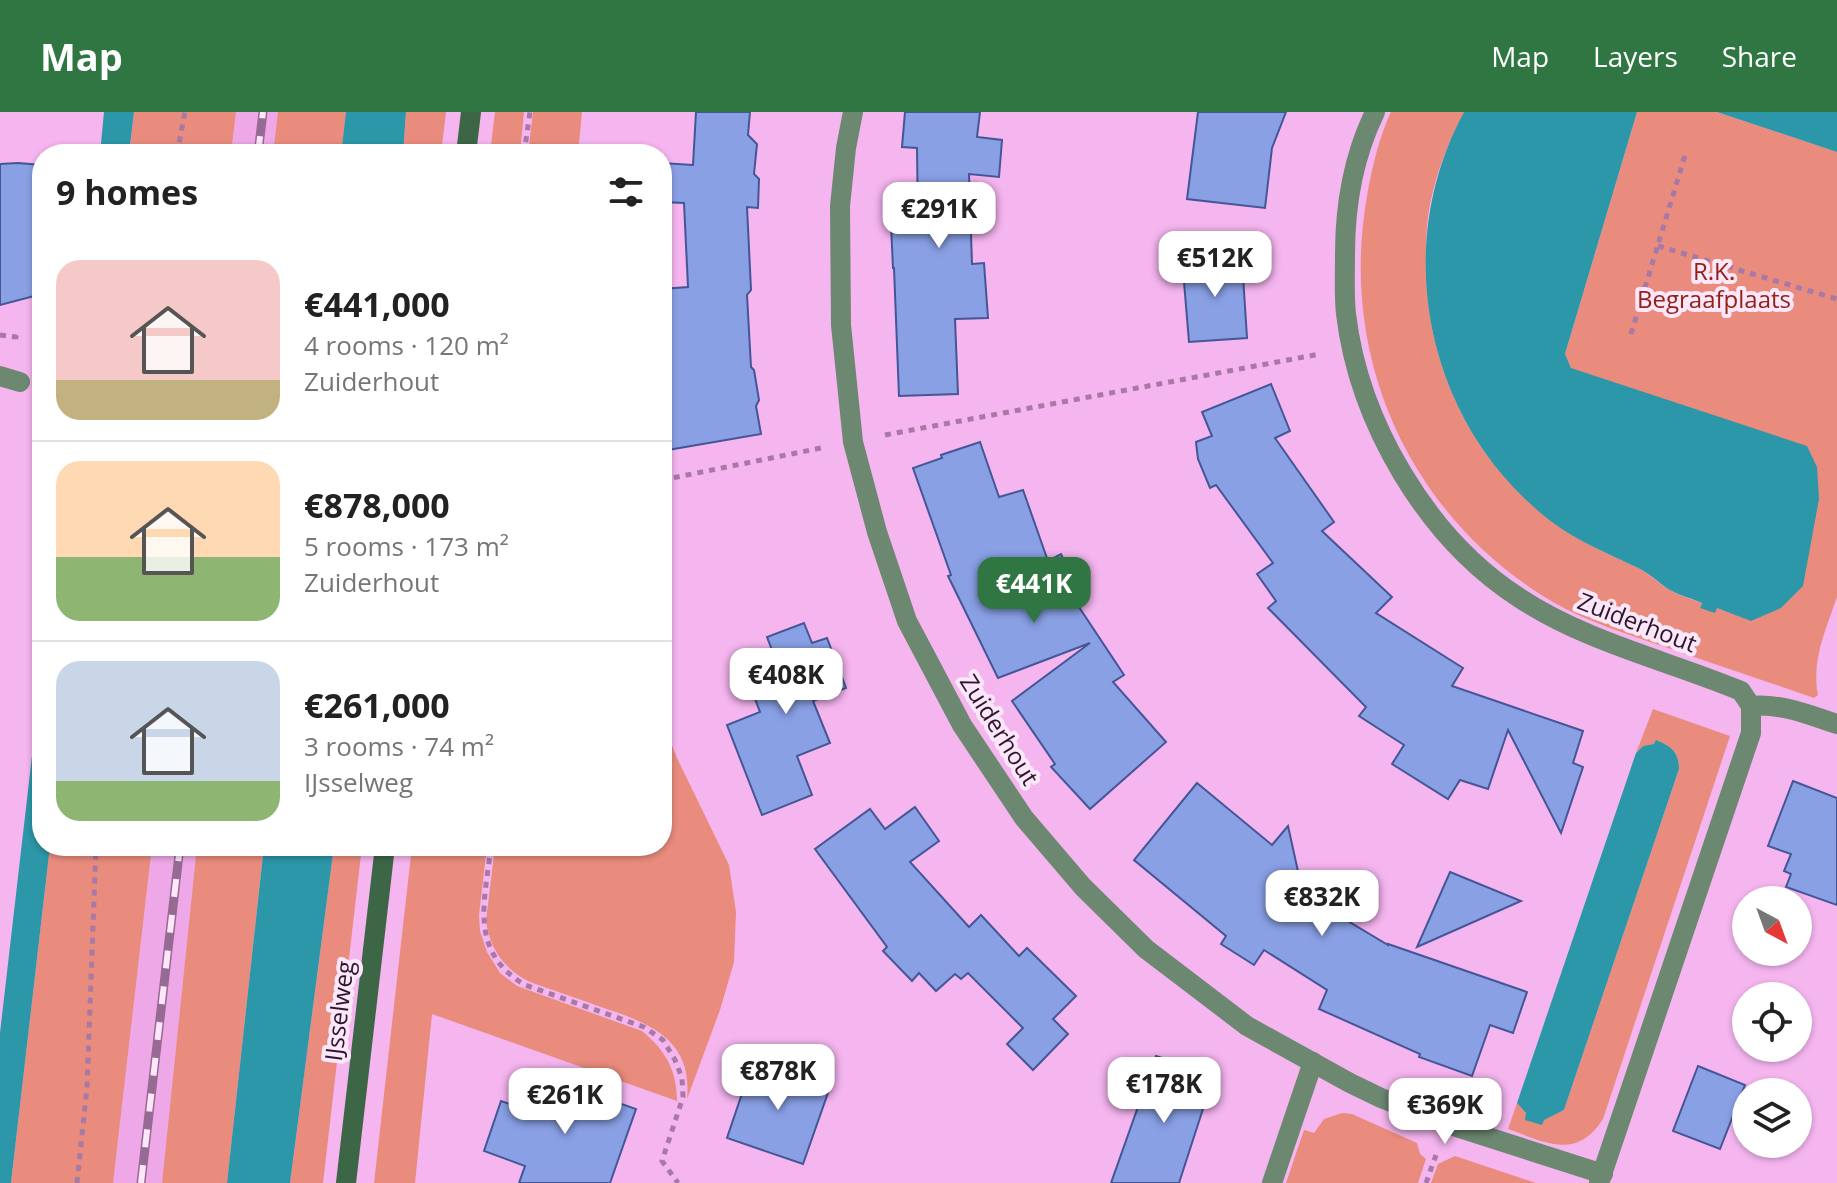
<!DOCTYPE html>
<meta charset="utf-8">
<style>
body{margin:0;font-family:"Open Sans",sans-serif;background:#f2f2f2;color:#222;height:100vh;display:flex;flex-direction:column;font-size:30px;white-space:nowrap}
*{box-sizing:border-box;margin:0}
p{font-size:26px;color:#767676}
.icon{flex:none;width:44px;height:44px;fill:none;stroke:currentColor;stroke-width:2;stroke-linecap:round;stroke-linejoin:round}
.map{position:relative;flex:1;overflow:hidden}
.drawer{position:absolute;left:32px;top:32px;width:640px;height:712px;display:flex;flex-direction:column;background:#fff;border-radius:32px;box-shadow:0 2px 6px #0004}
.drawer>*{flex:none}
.needle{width:52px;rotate:139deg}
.buttons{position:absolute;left:1732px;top:774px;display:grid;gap:16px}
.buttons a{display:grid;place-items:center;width:80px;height:80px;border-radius:50%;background:#fff;box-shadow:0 2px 6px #0004;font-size:40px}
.price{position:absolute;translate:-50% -68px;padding:0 18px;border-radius:16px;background:#fff;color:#222;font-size:26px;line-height:52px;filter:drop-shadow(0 2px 4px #0008)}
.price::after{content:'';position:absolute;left:50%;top:48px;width:24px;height:18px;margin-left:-12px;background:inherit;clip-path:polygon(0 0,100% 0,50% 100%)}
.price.on{background:#307642;color:#fff}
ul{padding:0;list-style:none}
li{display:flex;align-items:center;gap:24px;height:200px;padding:0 24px}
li+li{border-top:2px solid #e0e0e0}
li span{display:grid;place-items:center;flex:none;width:224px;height:160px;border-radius:24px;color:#555}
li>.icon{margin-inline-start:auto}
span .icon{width:96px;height:96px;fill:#fffc;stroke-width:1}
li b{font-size:34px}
h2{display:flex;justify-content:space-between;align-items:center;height:96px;padding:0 24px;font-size:34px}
header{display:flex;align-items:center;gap:48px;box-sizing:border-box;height:112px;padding:0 40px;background:#307642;color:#fff}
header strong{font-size:38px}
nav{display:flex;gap:44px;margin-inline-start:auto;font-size:28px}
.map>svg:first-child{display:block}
.built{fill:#eea8e7}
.green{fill:#e98c7d}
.water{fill:#2b97a8}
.building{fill:#89a0e5;stroke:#445695;stroke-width:2}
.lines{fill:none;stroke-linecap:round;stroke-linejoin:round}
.path{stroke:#a979a5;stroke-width:5;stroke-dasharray:6 6;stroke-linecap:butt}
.street{stroke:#6c8871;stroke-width:20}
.secondary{stroke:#3c6645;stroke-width:20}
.rail-casing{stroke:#966a92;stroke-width:9}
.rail{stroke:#fbe7f9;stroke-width:6;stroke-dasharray:18;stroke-linecap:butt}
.labels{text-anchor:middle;stroke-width:8;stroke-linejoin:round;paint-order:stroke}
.park-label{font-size:24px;fill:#932117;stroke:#fbe7f9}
.street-label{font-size:24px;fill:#2d162b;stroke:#fbe7f9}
</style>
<header>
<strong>Map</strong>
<nav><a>Map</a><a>Layers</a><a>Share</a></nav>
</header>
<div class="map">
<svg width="1837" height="1071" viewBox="0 0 1837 1071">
<rect width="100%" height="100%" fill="#f5b5ef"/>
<g class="built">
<polygon points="236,0 278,0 273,42 231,42"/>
<polygon points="152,734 197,734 162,1071 113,1071"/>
</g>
<g class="green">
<polygon points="134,0 236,0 231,42 129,42"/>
<polygon points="278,0 346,0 341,42 273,42"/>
<polygon points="406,0 446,0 441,42 403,42"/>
<polygon points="495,0 524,0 520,42 490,42"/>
<polygon points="533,0 582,0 578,42 528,42"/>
<path d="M 1391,0 L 1464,0 C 1451,25 1440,51 1433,79 C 1427,101 1426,124 1426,146 C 1424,249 1470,348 1553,410 C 1579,430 1609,442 1638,456 C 1649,461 1658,471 1668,477 C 1678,483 1691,487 1702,491 L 1700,495 L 1717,496 L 1751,508 L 1571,256 L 1565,242 L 1637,0 L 1717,0 L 1837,40 L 1837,485 C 1826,517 1811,549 1818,583 L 1814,586 C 1765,569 1715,552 1665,535 C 1627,522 1588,510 1553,490 C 1417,410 1344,260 1364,105 C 1368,73 1377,29 1391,0 Z"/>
<path d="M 1653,597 L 1730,624 L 1603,1007 C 1576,1049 1545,1030 1508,1017 L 1517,991 L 1526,1001 L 1542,1012 L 1543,1008 L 1564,998 L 1679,657 C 1679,640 1671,634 1656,629 L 1655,632 L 1643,634 L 1636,641 Z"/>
<path d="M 662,608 L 677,646 L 729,753 L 736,800 L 734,850 L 720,898 L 687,987 C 693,927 649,911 601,895 C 578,887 553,878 530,870 C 504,857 490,837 486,809 L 495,734 L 662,734 Z"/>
<polygon points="50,734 152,734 113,1071 11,1071"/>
<polygon points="197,734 264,734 227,1071 162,1071"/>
<polygon points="334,734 362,734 323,1071 290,1071"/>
<path d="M 412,734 L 487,734 L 479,803 L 480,819 L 487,840 L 500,861 L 517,874 L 642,919 C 665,938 677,958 677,989 L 432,902 L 415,1071 L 374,1071 Z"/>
<polygon points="1342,1001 1352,1002 1417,1031 1420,1042 1426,1047 1418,1071 1286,1071 1304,1018 1314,1021 1324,1007"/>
<polygon points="1455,1044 1536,1071 1431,1071 1438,1052"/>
</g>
<g class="water">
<polygon points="104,0 134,0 129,42 100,42"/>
<polygon points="346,0 406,0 403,42 341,42"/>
<path d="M 1464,0 L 1637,0 L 1565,242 L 1571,256 L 1807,334 L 1817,355 L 1819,387 L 1803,474 L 1781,496 L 1751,509 L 1717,496 L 1715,501 L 1700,496 L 1702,491 C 1691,486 1678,483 1668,477 C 1658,470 1649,461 1638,456 C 1609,442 1579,430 1552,410 C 1427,315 1389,138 1464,0 Z"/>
<polygon points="1717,0 1837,0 1837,40"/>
<polygon points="42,557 42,734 50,734 11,1071 0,1071 0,921"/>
<path d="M 1656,628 C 1671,634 1679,640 1679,657 L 1564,998 L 1544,1008 L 1542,1013 L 1525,1008 L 1526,1001 L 1517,991 L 1636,641 L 1643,634 L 1654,632 Z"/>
<polygon points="264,734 334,734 290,1071 227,1071"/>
</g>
<g class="building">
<polygon points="696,0 750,0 748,23 757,32 754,62 759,67 758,96 747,95 751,178 747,183 751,255 754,258 759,288 756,294 761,322 662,339 662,177 688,175 684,91 662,90 662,51 693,53"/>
<polygon points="905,0 980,0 977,25 1002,28 999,65 969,62 972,152 984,151 988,206 955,207 958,282 899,284 894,156 893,156 891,113 918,112 917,36 902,35"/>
<polygon points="1198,0 1286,0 1272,36 1265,96 1187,87"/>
<polygon points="18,51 42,53 42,182 0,193 0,52"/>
<polygon points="1182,146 1242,148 1247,226 1189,230"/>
<polygon points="1271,272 1290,319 1275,326 1334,410 1322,419 1392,485 1376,501 1463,556 1452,574 1583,619 1573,651 1583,655 1561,721 1508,618 1488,677 1460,668 1448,687 1392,652 1404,633 1359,604 1366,595 1268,496 1276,489 1257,462 1273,451 1216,373 1210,376 1198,347 1196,330 1212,324 1202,300"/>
<polygon points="980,330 999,385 1023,378 1048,449 1061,442 1081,483 1073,486 1124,563 1113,570 1166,630 1090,697 1051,655 1055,652 1012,589 1090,531 998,566 948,464 951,463 913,356 942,346 941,343"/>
<polygon points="804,511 812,531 827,526 846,576 813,589 830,631 797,644 812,683 762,703 727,613 760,600 744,558 775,546 767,525"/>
<polygon points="1793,669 1837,686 1837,793 1786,775 1791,762 1784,759 1791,742 1768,734"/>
<polygon points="1197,671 1272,733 1288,714 1303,782 1388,833 1388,832 1527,880 1513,921 1490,913 1472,964 1419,945 1420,942 1319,897 1327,878 1264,838 1254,853 1221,832 1226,824 1134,748"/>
<polygon points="915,695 939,729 910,750 969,815 981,803 1019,844 1027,836 1076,884 1053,907 1068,922 1033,958 1007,932 1023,916 968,861 961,867 955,862 936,879 919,861 912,869 883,839 887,835 815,737 870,697 885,717"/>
<polygon points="1450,760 1521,789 1417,835"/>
<polygon points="1156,944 1214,963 1179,1071 1111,1071"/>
<polygon points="753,949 830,975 803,1052 727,1026"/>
<polygon points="1698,954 1745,973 1720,1037 1673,1019"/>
<polygon points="570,960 615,975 610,988 636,997 610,1071 519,1071 525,1054 484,1039 501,989 554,1007"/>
</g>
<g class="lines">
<g class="path">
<polyline points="177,42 185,0"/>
<polyline points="524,42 530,0"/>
<polyline points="1658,134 1837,187"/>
<polyline points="1631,222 1686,40"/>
<polyline points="0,223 16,225 14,232"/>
<polyline points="885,323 1320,242"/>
<polyline points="662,368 821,336"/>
<path d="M 491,734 C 485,789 468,839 525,873 L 644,915 L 663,928 L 675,948 L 682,966 L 683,985 L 662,1049 L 678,1071"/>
<polyline points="77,1071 87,975 96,734"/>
<polyline points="1426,1071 1436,1043"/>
</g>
<g class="street">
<polyline points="853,0 846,36 840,94 841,213 853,330 877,420 907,509 962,613 1024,706 1083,775 1146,837 1247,914 1350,971 1381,986 1447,1012 1603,1062"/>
<path d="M 1375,0 C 1354,43 1345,94 1345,142 C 1345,162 1344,183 1346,202 C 1359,310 1426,425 1518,485 C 1586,530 1666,548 1741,579 L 1751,594 L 1751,621 L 1599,1071"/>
<polyline points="0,264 20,270"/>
<path d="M 1751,594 C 1781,591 1809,603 1837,612"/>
<polyline points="1272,1071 1313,950"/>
</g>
<g class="secondary">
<polyline points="466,42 471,0"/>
<polyline points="346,1071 385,734"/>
</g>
<g class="rail-casing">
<g id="rail">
<polyline points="258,42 263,0"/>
<polyline points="141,1071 180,734"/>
</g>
</g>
<use href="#rail" class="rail"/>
</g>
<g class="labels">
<g class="park-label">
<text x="1714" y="168">R.K.<tspan x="1714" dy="28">Begraafplaats</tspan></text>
</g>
<g class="street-label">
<text transform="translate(1637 511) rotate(21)" y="8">Zuiderhout</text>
<text transform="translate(999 618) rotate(58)" y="8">Zuiderhout</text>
<text transform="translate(340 899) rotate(-83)" y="8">IJsselweg</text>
</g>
</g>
</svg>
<div class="buttons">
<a><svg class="needle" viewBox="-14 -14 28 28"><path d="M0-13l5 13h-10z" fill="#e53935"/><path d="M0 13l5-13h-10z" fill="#767676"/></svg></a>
<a><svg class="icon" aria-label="locate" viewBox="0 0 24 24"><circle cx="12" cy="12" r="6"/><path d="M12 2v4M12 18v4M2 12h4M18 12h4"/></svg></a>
<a><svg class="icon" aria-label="layers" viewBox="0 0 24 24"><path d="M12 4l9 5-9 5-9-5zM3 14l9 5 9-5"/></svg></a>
</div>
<b class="price" style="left:939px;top:138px">€291K</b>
<b class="price" style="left:1215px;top:187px">€512K</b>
<b class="price on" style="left:1034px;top:513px">€441K</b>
<b class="price" style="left:786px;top:604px">€408K</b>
<b class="price" style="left:1322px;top:826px">€832K</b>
<b class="price" style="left:778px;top:1000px">€878K</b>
<b class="price" style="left:1164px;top:1013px">€178K</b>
<b class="price" style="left:565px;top:1024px">€261K</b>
<b class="price" style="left:1445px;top:1034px">€369K</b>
<section class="drawer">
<h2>9 homes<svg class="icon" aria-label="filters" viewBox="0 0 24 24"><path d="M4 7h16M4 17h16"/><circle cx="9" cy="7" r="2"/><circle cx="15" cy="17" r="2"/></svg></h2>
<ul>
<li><span style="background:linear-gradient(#f6c9c9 75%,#c2b280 0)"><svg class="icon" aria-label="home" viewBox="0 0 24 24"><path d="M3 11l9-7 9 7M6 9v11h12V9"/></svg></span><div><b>€441,000</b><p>4 rooms · 120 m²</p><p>Zuiderhout</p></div></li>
<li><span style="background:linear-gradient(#ffd9b3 60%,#8fb573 0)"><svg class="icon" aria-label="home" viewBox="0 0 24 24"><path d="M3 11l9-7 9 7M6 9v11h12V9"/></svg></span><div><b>€878,000</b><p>5 rooms · 173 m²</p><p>Zuiderhout</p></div></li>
<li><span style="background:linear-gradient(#c9d6e8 75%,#8fb573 0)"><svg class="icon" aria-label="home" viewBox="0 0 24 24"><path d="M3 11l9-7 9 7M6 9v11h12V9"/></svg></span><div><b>€261,000</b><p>3 rooms · 74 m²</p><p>IJsselweg</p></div></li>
</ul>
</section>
</div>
